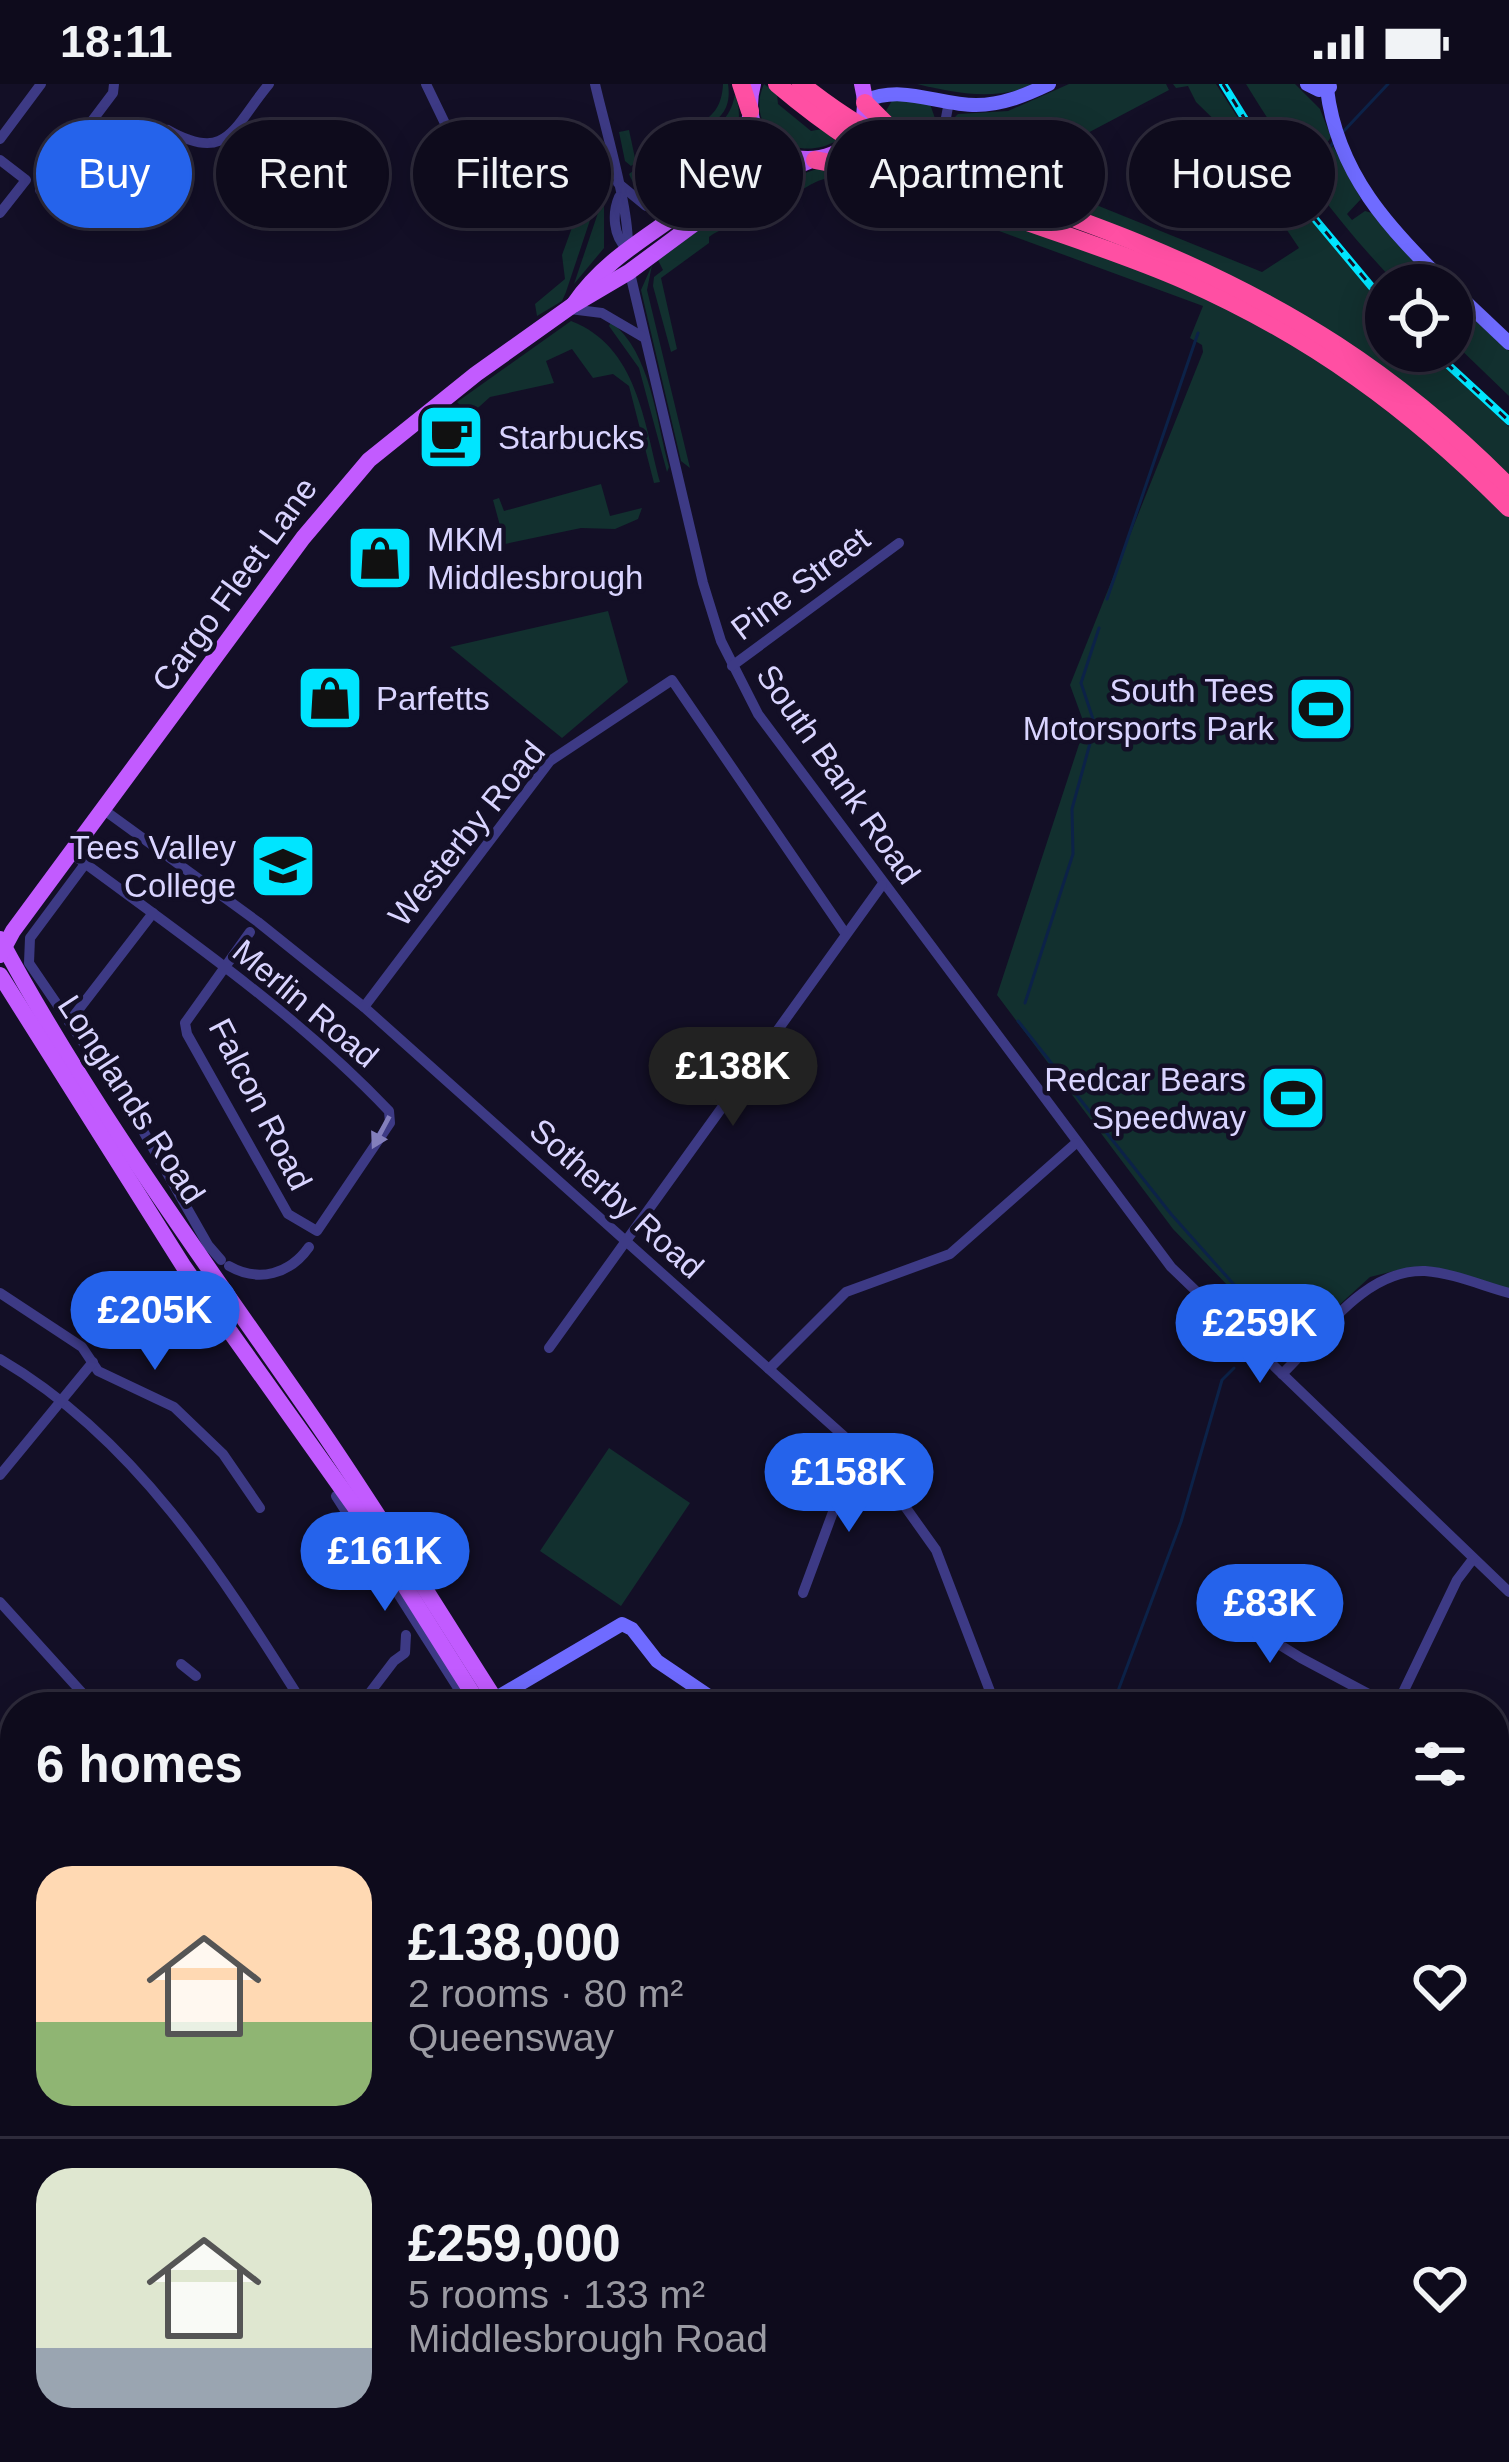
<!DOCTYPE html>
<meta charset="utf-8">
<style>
body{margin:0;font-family:Helvetica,sans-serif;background:#1c1929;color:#f1f3f6;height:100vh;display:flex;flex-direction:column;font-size:45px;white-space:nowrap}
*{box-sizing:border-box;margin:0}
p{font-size:39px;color:#9b9ba3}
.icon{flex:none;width:66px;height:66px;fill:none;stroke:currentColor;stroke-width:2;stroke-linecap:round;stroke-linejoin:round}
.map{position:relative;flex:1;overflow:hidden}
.panel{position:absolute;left:0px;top:1608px;width:1509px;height:771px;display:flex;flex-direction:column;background:#0e0b1c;border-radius:48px 48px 0 0;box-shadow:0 6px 30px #0003,0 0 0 3px #2e2b3b}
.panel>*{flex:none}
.banner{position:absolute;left:36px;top:36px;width:1437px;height:108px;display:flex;gap:24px}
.fabs{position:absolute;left:1365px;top:180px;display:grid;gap:24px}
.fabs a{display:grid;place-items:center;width:108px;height:108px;border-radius:50%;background:#0e0b1c;box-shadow:0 6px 30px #0003,0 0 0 3px #2e2b3b;font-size:60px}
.price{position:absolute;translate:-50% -102px;padding:0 27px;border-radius:42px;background:#2563eb;color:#fff;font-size:39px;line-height:78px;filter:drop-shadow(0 3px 6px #0008)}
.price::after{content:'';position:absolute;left:50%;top:72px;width:36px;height:27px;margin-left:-18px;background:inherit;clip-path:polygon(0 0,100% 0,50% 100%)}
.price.current{background:#222;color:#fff}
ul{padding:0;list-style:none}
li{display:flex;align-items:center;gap:36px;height:300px;padding:0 36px}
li+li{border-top:3px solid #2e2b3b}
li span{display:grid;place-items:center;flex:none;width:336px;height:240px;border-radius:36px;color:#555}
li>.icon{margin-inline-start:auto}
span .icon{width:144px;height:144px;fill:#fffc;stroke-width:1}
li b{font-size:51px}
h2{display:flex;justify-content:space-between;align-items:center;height:144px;padding:0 36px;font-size:51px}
.tag{padding:0 42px;border-radius:54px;background:#0e0b1c;box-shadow:0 6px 30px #0003,0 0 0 3px #2e2b3b;font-size:42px;line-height:108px}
.tag.current{background:#2563eb;color:#fff}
.status{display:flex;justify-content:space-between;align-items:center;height:84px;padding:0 60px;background:#0e0b1c;direction:ltr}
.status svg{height:33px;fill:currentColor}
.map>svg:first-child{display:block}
.green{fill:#12302f}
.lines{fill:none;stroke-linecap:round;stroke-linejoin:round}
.stream{stroke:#0c2248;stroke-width:3}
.street{stroke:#3d3a85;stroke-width:10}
.secondary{stroke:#6f6bff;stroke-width:14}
.primary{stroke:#c25bff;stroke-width:16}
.highway{stroke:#ff4fa3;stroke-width:18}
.rail-casing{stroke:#00e5ff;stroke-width:8}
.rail{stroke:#130f26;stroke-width:3;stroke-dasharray:9;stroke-linecap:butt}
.oneway{fill:#837fbc}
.labels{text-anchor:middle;stroke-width:9;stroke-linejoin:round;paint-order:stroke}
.poi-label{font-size:33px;fill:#d9d4ff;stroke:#130f26;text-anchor:start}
.street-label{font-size:33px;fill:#d9d4ff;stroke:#130f26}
</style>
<div class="status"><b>18:11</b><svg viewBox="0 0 49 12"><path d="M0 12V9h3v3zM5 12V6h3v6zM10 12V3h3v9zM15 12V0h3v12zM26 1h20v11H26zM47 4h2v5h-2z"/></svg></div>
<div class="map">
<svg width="1509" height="2378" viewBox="0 0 1509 2378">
<rect width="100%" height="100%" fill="#130f26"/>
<g class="green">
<path d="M 723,0 L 728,0 C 734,39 702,43 673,56 C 658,63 645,72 631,82 L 625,77 L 619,48 L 629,46 L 635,74 C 643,68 651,61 660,56 C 689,39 721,43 723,0 Z"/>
<path d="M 764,0 L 777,10 L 778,20 L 811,47 L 822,45 L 836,57 C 796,80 743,47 764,0 Z"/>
<path d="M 917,0 L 1041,0 C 996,16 962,11 917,0 Z"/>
<polygon points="1069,0 1166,0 1169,6 1065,61 1033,73 963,58 954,51 954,34 958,30 1008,27"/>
<path d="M 1173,0 L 1216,0 L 1296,124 L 1300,122 L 1386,223 L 1386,267 L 1430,267 L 1509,343 L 1509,392 L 1402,298 L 929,71 L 906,55 L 884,30 L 893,15 L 930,20 L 945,63 C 987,86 1021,86 1066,74 L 1082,89 L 1069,83 L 1037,90 L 1037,97 L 1262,188 L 1299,164 L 1230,61 L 1235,56 L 1196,18 L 1188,2 L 1176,4 Z"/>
<path d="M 1246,0 L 1295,0 L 1320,25 L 1331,53 L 1312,81 L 1317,90 L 1333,62 L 1361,115 L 1347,130 L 1352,136 L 1365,127 L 1372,129 L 1436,201 L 1398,201 C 1338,140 1290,72 1246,0 Z"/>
<path d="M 735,10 C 752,57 711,94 678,120 C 656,119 638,113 629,90 C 640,82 650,73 662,67 C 693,48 728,52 735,10 Z"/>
<polygon points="598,58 604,94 566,208 562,217 537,232 535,220 565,195 562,171 590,94 588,75 594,73 592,59"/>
<path d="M 820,84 L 904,99 L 1093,166 L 1252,235 L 1322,277 L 1432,362 L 1509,433 L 1509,1207 L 1402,1185 L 1370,1193 L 1315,1243 L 1285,1216 L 1262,1237 L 1173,1145 L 997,911 L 1085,642 L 1070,601 L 1203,268 L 1202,261 L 1190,254 L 1203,222 L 972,137 L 974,132 C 938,120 852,82 818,97 C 796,107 774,126 754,139 L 744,136 C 732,144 720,144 709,153 L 709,159 L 661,194 L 677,265 L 671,268 L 653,202 L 654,193 L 663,186 L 658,176 L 748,108 Z"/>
<polygon points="604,111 604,164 574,200"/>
<polygon points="652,181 647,206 690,384 681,377 641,206"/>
<polygon points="1452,216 1509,267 1509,312 1452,257"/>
<path d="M 571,237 C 637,262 644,338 660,398 L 654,399 L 629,302 L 613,290 L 593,294 L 572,265 L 546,277 L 554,299 L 490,313 L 470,331 L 457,318 Z"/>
<path d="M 611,238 C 651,268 656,337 669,383 L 667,388 L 639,284 L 609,242 Z"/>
<polygon points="601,400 610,432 642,424 638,435 615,445 581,444 505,460 493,416 499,414 504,427"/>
<polygon points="608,527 628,598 562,654 450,563"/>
<polygon points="609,1364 690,1419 621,1522 540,1467"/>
<polygon points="1509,2217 1509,2378 1352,2378 1366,2364 1494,2364 1494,2232"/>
</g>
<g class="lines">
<g class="stream">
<polyline points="1341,50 1388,0"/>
<polyline points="1316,85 1334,57"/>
<polyline points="1107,515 1198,249"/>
<polyline points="1025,919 1073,770 1072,725 1095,641 1081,599 1099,544"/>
<polyline points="1018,937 1171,1130 1262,1232"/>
<polyline points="1112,1623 1181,1438 1222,1296 1234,1284"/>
<polyline points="649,2364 651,2378"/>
</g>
<g class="street">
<polyline points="426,0 454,58"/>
<path d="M 595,0 C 603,36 633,137 627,167"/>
<path d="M 949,18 L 944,44 L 948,56 C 998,85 1025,81 1076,59"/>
<polyline points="0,55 41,0"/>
<polyline points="0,76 26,96 0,129"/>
<polyline points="618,99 646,122 680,125"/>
<polyline points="40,106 113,9 114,0"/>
<path d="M 619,113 C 612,129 613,152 627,165"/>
<path d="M 114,115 L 168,46 C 228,80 233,43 269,0"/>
<polyline points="629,185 703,499 721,557 758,630 1171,1183 1509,1508"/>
<polyline points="570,225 602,229 643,253"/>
<polyline points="732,582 899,459"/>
<polyline points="104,726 258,838 364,923 874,1379 936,1466 996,1623"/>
<path d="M 71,769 C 180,850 295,928 389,1027 L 390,1039 L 317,1147 L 288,1130 L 187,950 L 185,939 L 250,848"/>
<polyline points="85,780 30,854 29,879 142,1045 208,1161 221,1176"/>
<polyline points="364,923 550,677 672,596 845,849"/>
<polyline points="69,938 153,829"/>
<path d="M 229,1182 C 259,1199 290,1190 309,1163"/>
<polyline points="0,1209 82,1263 98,1287 174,1323 223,1370 260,1424"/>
<polyline points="549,1264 882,801"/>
<path d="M 0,1275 C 137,1355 223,1493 305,1623"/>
<polyline points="769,1285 846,1208 950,1170 1076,1059"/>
<path d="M 1282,1290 C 1322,1252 1363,1185 1425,1187 C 1453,1189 1483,1202 1509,1209"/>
<polyline points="0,1391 93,1278"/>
<polyline points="336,1412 470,1623"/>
<polyline points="1246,1502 1230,1530 1301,1574 1393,1623"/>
<polyline points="803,1509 833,1428 874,1379"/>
<polyline points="0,1518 95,1623"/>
<polyline points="181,1580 196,1592"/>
<polyline points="359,1623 394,1577 405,1569 406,1551"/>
<polyline points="1396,1623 1457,1496 1473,1475"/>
<polyline points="0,1782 15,1761"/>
<polyline points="0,1789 15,1807"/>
<polyline points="1494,1923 1509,1909"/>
<polyline points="0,1961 15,1968"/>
<polyline points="1494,2019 1509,2035"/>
<path d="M 0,2047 C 14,2069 12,2093 0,2117"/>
<polyline points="0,2157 15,2179"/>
<polyline points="0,2190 15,2202"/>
<polyline points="1494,2218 1509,2201"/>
<polyline points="0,2360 55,2378"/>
<polyline points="243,2364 260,2378"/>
<polyline points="1105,2364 1106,2378"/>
<polyline points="1187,2364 1202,2378"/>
<polyline points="92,2378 96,2364"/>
<polyline points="1339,2378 1347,2364"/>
</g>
<g class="secondary">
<polyline points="1307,0 1319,6 1330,3"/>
<path d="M 1327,5 C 1337,89 1389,145 1447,201"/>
<path d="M 865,17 C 902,0 938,21 976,21 C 1002,21 1026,11 1049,0"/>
<polyline points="1452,205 1509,259"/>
<polyline points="491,1617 622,1540 632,1545 657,1577 725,1623"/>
</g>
<g class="primary">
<path d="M 753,0 C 727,99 888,101 862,0"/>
<path d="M 574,220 C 630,139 723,134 751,30"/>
<path d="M 0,855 C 90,1022 203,1175 311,1331 C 377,1426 437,1525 500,1623"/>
<polyline points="0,871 13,847 303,454 369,376 476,290 573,221 629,188 744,103 809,77"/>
<polyline points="0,891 184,1183 357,1426 481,1623"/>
<polyline points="787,2364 788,2378"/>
</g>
<g class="highway">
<polyline points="741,0 750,27"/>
<path d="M 777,0 C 823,39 873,74 929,99 C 1011,137 1100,159 1184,196 C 1311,252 1411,325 1509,424"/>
<path d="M 801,0 C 907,86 1016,109 1138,159 C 1286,220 1396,289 1509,403"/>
<polyline points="865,19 908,62"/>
<polyline points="815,76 900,92"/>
</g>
<g class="rail-casing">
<g id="rail">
<polyline points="1223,0 1284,98 1386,220"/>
<polyline points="1433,267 1509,337"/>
</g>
</g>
<use href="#rail" class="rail"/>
</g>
<defs><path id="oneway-solid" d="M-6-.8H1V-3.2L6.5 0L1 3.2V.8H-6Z" transform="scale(3)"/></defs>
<use class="oneway" href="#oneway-solid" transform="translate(381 1048) rotate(118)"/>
<defs>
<g id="cafe-square" transform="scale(3.45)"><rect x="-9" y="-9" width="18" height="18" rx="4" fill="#00e5ff" stroke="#130f26"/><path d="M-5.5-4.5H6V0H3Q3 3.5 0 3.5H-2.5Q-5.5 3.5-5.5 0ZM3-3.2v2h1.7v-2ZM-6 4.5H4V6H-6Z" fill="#111"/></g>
<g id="shop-square" transform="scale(3.45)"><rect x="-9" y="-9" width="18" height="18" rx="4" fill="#00e5ff" stroke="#130f26"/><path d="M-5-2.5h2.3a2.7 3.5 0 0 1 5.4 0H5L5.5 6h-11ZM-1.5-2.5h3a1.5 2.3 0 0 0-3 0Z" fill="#111"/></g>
<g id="stadium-square" transform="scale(3.45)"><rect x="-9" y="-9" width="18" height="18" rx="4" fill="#00e5ff" stroke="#130f26"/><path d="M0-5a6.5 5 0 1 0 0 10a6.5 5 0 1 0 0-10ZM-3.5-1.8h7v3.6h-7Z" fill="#111"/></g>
<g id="school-square" transform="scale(3.45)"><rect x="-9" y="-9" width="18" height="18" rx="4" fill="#00e5ff" stroke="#130f26"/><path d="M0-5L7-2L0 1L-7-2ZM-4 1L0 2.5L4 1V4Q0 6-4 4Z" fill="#111"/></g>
</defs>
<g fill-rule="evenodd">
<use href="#cafe-square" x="451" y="353"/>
<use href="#shop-square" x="380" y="474"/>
<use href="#shop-square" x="330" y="614"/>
<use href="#stadium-square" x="1321" y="625"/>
<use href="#school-square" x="283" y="782"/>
<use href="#stadium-square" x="1293" y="1014"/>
</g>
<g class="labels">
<g class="poi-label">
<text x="498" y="365">Starbucks</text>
<text x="427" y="467">MKM<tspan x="427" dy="38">Middlesbrough</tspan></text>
<text x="1274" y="618" text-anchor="end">South Tees<tspan x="1274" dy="38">Motorsports Park</tspan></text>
<text x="376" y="626">Parfetts</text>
<text x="236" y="775" text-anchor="end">Tees Valley<tspan x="236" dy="38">College</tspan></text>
<text x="1246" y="1007" text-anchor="end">Redcar Bears<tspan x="1246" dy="38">Speedway</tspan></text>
</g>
<g class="street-label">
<text transform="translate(800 499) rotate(-37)" y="12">Pine Street</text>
<text transform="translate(234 500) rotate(-54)" y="12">Cargo Fleet Lane</text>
<text transform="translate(839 690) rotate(55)" y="12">South Bank Road</text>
<text transform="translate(466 749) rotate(-51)" y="12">Westerby Road</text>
<text transform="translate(306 919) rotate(40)" y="12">Merlin Road</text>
<text transform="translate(132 1015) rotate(57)" y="12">Longlands Road</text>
<text transform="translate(261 1020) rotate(63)" y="12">Falcon Road</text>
<text transform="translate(617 1114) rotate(42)" y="12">Sotherby Road</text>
</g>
</g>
</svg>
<div class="fabs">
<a><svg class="icon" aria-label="locate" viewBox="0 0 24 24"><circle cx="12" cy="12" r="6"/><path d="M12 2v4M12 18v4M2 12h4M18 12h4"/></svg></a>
</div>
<b class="price current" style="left:733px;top:1045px">£138K</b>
<b class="price" style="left:155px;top:1289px">£205K</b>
<b class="price" style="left:1260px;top:1302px">£259K</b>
<b class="price" style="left:849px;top:1451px">£158K</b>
<b class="price" style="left:385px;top:1530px">£161K</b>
<b class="price" style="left:1270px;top:1582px">£83K</b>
<div class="banner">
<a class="tag current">Buy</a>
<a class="tag">Rent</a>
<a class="tag">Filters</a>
<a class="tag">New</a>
<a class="tag">Apartment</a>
<a class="tag">House</a>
</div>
<section class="panel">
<h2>6 homes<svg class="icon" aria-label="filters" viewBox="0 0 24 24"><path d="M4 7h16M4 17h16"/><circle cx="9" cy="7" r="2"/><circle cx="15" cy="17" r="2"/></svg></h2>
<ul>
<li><span style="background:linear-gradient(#ffd9b3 65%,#8fb573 0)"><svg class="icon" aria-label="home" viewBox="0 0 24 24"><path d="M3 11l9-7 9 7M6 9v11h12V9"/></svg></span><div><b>£138,000</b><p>2 rooms · 80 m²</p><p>Queensway</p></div><svg class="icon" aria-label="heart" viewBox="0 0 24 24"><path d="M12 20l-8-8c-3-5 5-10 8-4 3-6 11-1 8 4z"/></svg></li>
<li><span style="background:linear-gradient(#dfe7d0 75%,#9aa5b1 0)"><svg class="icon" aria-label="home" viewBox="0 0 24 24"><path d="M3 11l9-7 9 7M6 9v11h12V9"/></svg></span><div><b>£259,000</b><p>5 rooms · 133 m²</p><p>Middlesbrough Road</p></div><svg class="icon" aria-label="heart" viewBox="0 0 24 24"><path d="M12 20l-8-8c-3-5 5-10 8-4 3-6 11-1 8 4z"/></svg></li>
</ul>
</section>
</div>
